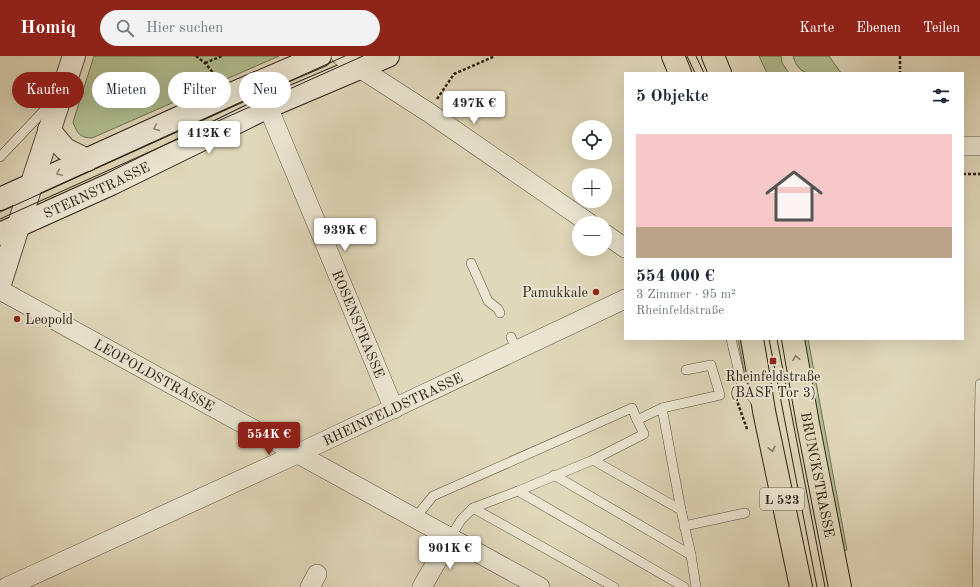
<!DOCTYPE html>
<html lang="de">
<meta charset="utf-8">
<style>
body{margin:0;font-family:"Old Standard TT",serif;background:#f2f2f3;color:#1f2937;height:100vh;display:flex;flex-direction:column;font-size:15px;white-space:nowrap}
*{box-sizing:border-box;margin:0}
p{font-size:13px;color:#747a83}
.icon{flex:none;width:22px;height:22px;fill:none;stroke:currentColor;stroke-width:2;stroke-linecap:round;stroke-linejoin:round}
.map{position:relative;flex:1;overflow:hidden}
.drawer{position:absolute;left:624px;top:16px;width:340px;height:268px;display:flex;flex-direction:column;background:#fff;border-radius:0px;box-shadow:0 4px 16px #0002}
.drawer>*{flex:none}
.top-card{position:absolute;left:12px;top:16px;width:380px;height:36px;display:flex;gap:8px}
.controls{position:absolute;left:572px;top:64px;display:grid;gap:8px}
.controls a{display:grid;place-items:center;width:40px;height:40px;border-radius:50%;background:#fff;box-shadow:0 4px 16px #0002;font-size:20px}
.price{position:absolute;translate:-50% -34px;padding:0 9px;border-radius:4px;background:#fff;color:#222;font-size:13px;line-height:26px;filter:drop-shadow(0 1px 2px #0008)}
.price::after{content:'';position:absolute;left:50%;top:24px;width:12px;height:9px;margin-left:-6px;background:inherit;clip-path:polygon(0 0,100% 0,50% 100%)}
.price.on{background:#8f2418;color:#fff}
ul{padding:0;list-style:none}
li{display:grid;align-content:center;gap:8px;height:212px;padding:0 12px}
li+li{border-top:1px solid #e0e1e3}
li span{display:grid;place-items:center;height:124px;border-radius:0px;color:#555}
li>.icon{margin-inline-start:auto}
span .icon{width:72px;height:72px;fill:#fffc;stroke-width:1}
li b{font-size:17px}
h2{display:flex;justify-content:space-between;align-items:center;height:48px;padding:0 12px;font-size:17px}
.tag{padding:0 14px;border-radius:18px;background:#fff;box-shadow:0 4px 16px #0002;font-size:14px;line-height:36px}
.tag.on{background:#8f2418;color:#fff}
header{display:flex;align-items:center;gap:24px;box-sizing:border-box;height:56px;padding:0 20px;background:#8f2418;color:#fff}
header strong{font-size:19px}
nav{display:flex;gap:22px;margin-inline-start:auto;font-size:14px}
.search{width:280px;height:36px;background:#f2f2f3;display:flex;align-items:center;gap:10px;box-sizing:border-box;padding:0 14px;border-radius:22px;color:#747a83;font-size:15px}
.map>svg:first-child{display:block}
.green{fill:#b1bf91;stroke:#6f7052}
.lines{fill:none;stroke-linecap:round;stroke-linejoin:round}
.service-casing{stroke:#5a4f3e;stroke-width:10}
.minor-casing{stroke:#5a4f3e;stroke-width:20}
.tertiary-casing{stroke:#5a4f3e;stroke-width:24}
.secondary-casing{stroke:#2d2114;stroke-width:24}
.primary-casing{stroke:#2d2114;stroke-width:24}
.path{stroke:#2d2114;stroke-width:2.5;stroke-dasharray:3 2;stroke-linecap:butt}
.service{stroke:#ebe6d2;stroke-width:9}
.minor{stroke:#ebe6d2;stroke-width:19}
.tertiary{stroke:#ebe6d2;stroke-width:22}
.secondary{stroke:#ebe6d2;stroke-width:22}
.primary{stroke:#e0d8ba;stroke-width:22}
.tram{stroke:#2d2114;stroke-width:1}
.oneway{stroke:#968d7c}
.oneway2{stroke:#867c67}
.poi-dot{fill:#8f2418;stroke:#ebe6d2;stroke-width:1.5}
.labels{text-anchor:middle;stroke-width:4;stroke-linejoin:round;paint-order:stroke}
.shield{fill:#ebe6d2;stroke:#665c4d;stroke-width:1}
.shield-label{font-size:13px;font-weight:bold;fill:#2d2114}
.street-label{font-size:14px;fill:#2d2114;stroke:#ebe6d2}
.poi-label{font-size:14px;fill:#2d2114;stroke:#ebe6d2;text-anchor:end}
</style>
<header>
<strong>Homiq</strong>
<div class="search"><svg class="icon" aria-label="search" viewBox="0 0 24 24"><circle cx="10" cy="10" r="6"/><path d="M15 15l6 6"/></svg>Hier suchen</div>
<nav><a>Karte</a><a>Ebenen</a><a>Teilen</a></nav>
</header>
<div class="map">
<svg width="980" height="531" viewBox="0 0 980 531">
<rect width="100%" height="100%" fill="#e0d8ba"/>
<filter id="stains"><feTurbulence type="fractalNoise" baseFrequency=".005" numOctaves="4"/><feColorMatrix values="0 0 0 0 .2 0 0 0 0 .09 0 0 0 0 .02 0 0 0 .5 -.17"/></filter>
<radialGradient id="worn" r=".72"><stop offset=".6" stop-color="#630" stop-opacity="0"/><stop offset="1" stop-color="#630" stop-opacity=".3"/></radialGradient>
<g class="green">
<path d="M 94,0 L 279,0 L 92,82 C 80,82 77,77 73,66 Z"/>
<polygon points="759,0 781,0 782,7 789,17 767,17"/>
<polygon points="793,0 829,0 841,17 807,17 801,14 796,8"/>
<polygon points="738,283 744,283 749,330 745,321"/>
<polygon points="803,283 808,283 847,494 843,495"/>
</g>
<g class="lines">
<g class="service-casing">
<g id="service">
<polyline points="0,101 52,46"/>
<polyline points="471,207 488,245 498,253 500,257"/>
<polyline points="511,281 517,295"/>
<polyline points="731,283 742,329 758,348"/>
<polyline points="662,352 720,339 711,309 686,314"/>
<polyline points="593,404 681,454"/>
<polyline points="554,419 691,499"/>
<polyline points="518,435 684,531"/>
<polyline points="473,452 614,531"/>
<polyline points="415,462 433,440 632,352 637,364"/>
<polyline points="684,470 745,457"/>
<polyline points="450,482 461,464 473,452 518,435 593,404 644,378 637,364 662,352 681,454 691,499 696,531"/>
<polyline points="977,531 980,328"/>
</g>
</g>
<g class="minor-casing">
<g id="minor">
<polyline points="341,0 428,56 589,167"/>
<path id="s1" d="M 268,51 L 394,353"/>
<polyline points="963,90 980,90"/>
<polyline points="605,178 625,192"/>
<path id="s2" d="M 0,234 L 540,531"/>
<path id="s3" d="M 7,531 L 297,398 L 625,243"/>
<polyline points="310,531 317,518"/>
<polyline points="422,531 450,482"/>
</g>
</g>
<g class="tertiary-casing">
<g id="tertiary">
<polyline points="49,74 65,93 87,104"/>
<polyline points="0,228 31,130 74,0"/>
</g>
</g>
<g class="secondary-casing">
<g id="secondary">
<polyline points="0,143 231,38 320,0"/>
<path id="s4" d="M 0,178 L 111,128 L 268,51 L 388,0"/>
</g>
</g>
<g class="primary-casing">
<g id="primary">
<polyline points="673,0 680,17"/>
<polyline points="713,0 720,17"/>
<polyline points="752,283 758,317 764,355 801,531"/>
<path id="s5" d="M 793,283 L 808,368 L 840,531"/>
</g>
</g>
<g class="path">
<polyline points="196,0 205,7 219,24"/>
<polyline points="900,0 900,17"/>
<polyline points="205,7 222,0"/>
<polyline points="437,43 454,18 495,0"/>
<polyline points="963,118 980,118"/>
<polyline points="736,342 747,373"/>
</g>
<use href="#service" class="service"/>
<use href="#minor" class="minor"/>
<use href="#tertiary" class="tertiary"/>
<use href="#secondary" class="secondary"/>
<use href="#primary" class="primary"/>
<g class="tram">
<polyline points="687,0 695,17"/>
<polyline points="696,0 704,17"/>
<polyline points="0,156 345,0"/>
<polyline points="0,163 363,0"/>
<polyline points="769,283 817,531"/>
<polyline points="777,283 825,531"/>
</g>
</g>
<defs><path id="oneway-chevron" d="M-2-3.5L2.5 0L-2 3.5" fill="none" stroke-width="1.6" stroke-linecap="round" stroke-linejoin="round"/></defs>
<g class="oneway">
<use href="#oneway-chevron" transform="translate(156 72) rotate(156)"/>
<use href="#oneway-chevron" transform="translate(59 117) rotate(155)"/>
</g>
<g class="oneway2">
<use href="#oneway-chevron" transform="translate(796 302) rotate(-100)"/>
<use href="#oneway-chevron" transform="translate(772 393) rotate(78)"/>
</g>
<g class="poi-dot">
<circle cx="596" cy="236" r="4"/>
<circle cx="17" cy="263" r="4"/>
<rect x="769" y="301" width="8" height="8" rx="2"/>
</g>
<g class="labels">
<rect class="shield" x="760" y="432" width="44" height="22" rx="3"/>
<g class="shield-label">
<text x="782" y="448">L 523</text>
</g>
<g class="street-label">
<text dy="5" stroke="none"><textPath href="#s4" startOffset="106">STERNSTRASSE</textPath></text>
<text dy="5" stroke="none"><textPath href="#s1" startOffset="235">ROSENSTRASSE</textPath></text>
<text dy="5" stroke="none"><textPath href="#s2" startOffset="176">LEOPOLDSTRASSE</textPath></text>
<text dy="5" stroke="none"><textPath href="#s3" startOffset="425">RHEINFELDSTRASSE</textPath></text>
<text dy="5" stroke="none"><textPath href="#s5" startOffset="138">BRUNCKSTRASSE</textPath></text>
</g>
<g class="poi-label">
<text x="588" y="241">Pamukkale</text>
<text x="25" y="268" text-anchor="start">Leopold</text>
<text x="773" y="325" text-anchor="middle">Rheinfeldstraße<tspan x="773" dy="16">(BASF Tor 3)</tspan></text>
</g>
</g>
<rect width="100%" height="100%" filter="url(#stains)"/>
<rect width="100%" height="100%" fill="url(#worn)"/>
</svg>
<div class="controls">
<a><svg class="icon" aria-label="locate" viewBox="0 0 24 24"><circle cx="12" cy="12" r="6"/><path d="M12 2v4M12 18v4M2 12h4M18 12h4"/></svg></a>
<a>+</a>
<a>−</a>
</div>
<b class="price" style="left:474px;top:69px">497K €</b>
<b class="price" style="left:209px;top:99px">412K €</b>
<b class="price" style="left:345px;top:196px">939K €</b>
<b class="price on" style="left:269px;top:400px">554K €</b>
<b class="price" style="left:450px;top:514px">901K €</b>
<div class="top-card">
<a class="tag on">Kaufen</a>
<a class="tag">Mieten</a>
<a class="tag">Filter</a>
<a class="tag">Neu</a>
</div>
<section class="drawer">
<h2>5 Objekte<svg class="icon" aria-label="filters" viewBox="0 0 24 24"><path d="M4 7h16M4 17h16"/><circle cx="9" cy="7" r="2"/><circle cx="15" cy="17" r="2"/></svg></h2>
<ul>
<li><span style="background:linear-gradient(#f6c9c9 75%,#b9a48a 0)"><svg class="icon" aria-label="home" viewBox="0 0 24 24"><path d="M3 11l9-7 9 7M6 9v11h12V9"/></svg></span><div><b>554 000 €</b><p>3 Zimmer · 95 m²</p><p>Rheinfeldstraße</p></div></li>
</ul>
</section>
</div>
